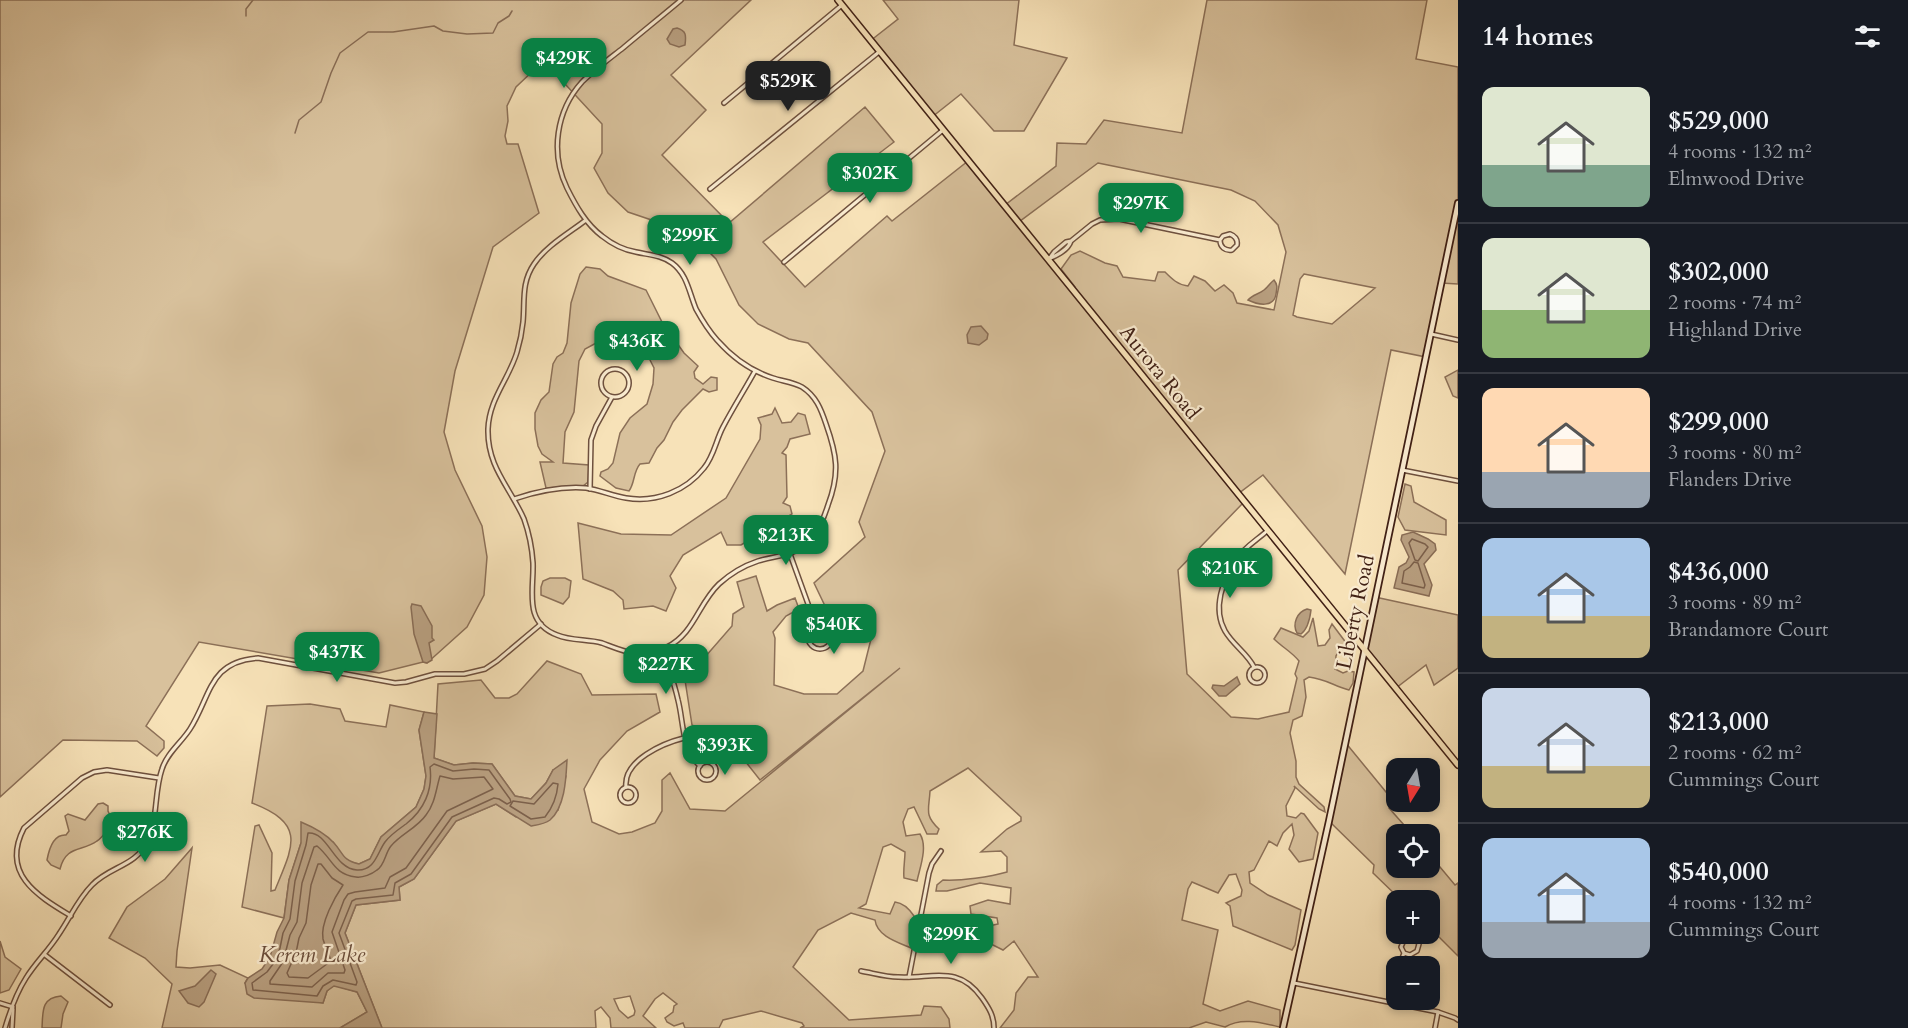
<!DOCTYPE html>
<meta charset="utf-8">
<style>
body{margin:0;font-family:Cardo,serif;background:#20242c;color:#f1f3f6;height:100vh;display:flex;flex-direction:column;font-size:22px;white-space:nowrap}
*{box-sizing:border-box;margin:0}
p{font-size:20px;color:#9ea1a6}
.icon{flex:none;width:33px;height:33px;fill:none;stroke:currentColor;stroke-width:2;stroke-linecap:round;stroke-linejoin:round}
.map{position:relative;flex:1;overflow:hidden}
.sheet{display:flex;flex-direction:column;background:#171b24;width:450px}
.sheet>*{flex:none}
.needle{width:39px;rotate:191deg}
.tools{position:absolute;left:1386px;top:758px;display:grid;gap:12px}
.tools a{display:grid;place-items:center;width:54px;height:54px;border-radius:12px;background:#171b24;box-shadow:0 3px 9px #0003;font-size:30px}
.price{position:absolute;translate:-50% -51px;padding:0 14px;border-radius:12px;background:#0b8043;color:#fff;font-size:20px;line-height:39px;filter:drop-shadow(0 2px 3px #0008)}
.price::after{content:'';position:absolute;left:50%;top:36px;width:18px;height:14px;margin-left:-9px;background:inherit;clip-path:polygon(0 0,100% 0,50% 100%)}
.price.active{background:#222;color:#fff}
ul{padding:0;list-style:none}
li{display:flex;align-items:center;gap:18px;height:150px;padding:0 24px}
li+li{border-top:2px solid #363941}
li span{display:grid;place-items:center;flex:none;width:168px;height:120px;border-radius:12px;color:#555}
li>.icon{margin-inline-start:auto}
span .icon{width:72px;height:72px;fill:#fffc;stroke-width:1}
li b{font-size:26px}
h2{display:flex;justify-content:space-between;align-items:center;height:72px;padding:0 24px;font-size:26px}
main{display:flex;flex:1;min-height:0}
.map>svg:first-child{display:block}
.green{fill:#d8c19c;stroke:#8c7058;stroke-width:1.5;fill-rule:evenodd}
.water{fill:#b9a081;stroke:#896d56;stroke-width:1.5}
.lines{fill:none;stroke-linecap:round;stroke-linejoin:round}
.shore{stroke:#7c604b;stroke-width:1.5}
.stream{stroke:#896d56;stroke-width:1.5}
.street-casing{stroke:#6e503e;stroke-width:6}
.secondary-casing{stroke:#402015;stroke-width:8}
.primary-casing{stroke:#402015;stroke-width:8}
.street{stroke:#faecd1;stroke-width:3}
.secondary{stroke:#faecd1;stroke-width:4.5}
.primary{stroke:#f7e2b8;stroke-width:5}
.labels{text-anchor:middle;stroke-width:4.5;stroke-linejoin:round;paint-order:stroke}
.street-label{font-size:21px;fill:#402015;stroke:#faecd1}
.water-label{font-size:22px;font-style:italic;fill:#6a4d3b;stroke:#faecd1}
</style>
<main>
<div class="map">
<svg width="1458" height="1028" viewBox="0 0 1458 1028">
<rect width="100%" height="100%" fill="#f7e2b8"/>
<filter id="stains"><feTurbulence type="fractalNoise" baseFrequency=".00333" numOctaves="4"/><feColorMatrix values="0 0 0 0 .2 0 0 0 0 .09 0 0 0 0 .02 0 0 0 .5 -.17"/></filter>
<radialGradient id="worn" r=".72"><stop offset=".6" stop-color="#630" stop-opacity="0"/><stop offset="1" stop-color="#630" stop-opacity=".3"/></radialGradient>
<g class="green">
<path d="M 0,0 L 751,0 L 671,75 L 706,110 L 662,155 L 729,223 L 865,107 L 894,142 L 763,242 L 805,287 L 887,216 L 892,221 L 968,161 L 1005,205 L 1056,166 L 1057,143 L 1086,144 L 1104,120 L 1182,133 L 1207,0 L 1427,0 L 1416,59 L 1458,67 L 1458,284 L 1441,283 L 1426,357 L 1391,350 L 1345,574 L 1263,475 L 1238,494 L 1244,502 L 1178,570 L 1187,674 L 1231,717 L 1258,719 L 1289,712 L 1297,678 L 1295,674 L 1299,661 C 1292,652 1282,647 1274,639 L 1281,628 L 1303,637 L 1309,631 L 1313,618 L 1318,646 L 1325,645 L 1330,638 L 1329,630 L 1332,624 L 1350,648 L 1345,650 L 1339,650 L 1336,656 L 1335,669 L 1343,673 L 1348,671 L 1354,672 L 1353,683 L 1349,690 C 1334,686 1326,679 1309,677 L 1304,680 L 1306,697 L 1302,716 L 1293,720 L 1290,733 L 1296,761 L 1296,777 L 1299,784 L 1324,807 L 1325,812 L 1319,809 L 1294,786 L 1295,788 L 1286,806 L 1287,816 L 1296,818 L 1301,813 L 1304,814 L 1318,833 L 1313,859 L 1299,862 L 1289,849 L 1294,835 L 1292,824 L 1283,833 L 1277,846 L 1269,841 L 1254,870 L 1249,872 L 1250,883 L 1268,895 L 1301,910 L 1295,945 L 1292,950 L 1233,926 L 1230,906 L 1226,903 L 1241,896 L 1242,890 L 1236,874 L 1229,875 L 1218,893 L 1192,882 L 1188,889 L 1182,920 L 1218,930 L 1203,1004 L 1220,1011 L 1248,1001 L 1280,1010 L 1280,1027 C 1262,1023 1242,1017 1225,1027 L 1206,1022 L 1189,1028 L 1000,1028 L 1014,1010 L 1016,993 L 1028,977 L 1038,977 L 1014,941 L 1003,950 L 979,938 L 943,931 C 936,934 934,940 928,944 L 924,939 L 928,919 C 944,910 950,925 964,928 C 974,930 988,926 998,924 L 997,918 L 971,914 L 970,906 L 988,900 L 1010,904 L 1011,888 L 980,883 L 947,891 L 936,891 L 937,885 L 943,880 C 961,881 990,877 1007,872 L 1007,857 L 1001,851 L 981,852 L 1007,829 L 1021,821 L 1021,817 L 968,768 L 930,791 C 929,810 924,815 939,829 L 937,834 L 927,834 L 914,807 L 908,809 L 903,822 L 906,836 L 920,834 C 928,847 920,867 917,881 L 904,878 C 903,869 905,861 905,852 L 891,844 L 883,847 L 866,904 L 859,908 L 890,914 L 895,902 C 903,903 910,910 914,916 L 911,948 C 897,942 877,936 875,920 L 851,913 L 818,930 L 793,967 L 849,1020 L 921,1015 L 924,1006 L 941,1007 L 949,1019 L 950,1028 L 800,1028 L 804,1026 L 802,1023 L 761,1011 L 723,1020 L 719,1028 L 685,1028 L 683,1023 L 674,1026 L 667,1022 L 665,1018 L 673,1012 L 674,1006 L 677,1004 L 663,993 L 655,999 L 643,1016 L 656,1028 L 611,1028 L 610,1018 L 601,1007 L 595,1011 L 596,1028 L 382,1028 L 345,933 L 356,905 L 400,900 L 399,887 L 414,879 L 456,821 L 496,804 L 516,817 L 558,810 L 566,776 L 553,770 L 546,783 L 531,799 L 515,796 L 492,764 L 473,763 L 454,765 L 434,758 L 438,684 L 481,680 L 495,698 L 509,698 L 517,694 L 547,661 L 581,674 L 592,695 L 656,694 L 660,712 L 627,731 L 600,760 L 584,789 L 592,822 L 619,834 L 632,832 L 655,823 L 662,811 L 662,780 L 670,773 L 690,809 L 725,811 L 900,668 L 760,780 L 734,747 L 692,725 L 685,680 L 732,626 L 733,614 L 744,607 L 737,582 L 756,576 L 767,611 L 777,605 L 795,598 L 799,609 L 786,616 L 773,632 L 775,638 L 774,685 L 804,694 L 837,694 L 863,671 L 872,635 L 863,617 L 858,616 L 844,623 L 824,615 L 825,606 L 814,583 L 865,537 L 859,522 L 885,451 L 872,412 L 808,343 L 789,339 L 758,324 L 739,305 L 716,259 L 699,242 L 681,230 L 628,212 L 608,193 L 594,168 L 602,153 L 602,124 L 553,71 L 534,70 L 516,87 L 507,106 L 508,121 L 505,136 L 507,144 L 518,144 L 539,213 L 493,247 L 455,371 L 444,432 L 455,470 L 482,526 L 487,557 L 484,595 L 467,627 L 427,663 L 423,662 L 379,673 L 199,642 L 146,726 L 164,741 L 164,748 L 157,756 L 137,741 L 63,740 L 0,797 ZM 1098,163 L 1231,190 L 1255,201 L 1278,225 L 1286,252 L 1274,310 L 1237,303 L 1233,293 L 1224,285 L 1215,291 L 1205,281 L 1194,276 L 1188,286 C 1178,285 1172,279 1165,272 L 1158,272 L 1155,281 L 1123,277 L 1117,266 L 1105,263 L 1080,251 L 1071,255 L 1061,269 L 1075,287 L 1073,289 L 1019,222 ZM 1304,274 L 1375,288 L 1332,324 L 1297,317 L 1293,315 L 1300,279 ZM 630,996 L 635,1011 L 634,1015 L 628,1018 L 619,1010 L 614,999 Z"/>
<polygon points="883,0 1019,0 1014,45 1067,58 1024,131 994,131 961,94 932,117 870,41 898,19"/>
<path d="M 586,267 L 600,269 L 608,276 L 646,290 L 662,322 L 684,353 L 698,366 L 694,372 L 695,378 L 703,384 L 711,377 L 717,378 L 717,390 L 709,392 L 703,389 L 682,410 L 673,422 L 664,440 L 657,448 L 649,463 L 640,464 C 633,472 635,483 629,491 L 616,488 L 600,476 L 601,472 L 608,469 L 613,463 L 620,433 L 630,418 L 647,404 L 653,384 L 654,368 L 647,354 L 619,341 L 604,340 L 598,342 L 585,349 L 579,361 L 574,412 L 565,432 L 563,463 L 589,465 L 588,482 L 583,486 L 546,488 L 540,462 L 553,462 L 542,454 L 538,446 L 535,429 L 535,413 L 541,400 L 549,392 L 553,364 L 557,357 L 563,353 L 567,343 L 571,303 L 580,274 Z"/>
<polygon points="1458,370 1458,398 1453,396 1445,377"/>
<polygon points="775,408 782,423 791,422 798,413 805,415 810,434 790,439 787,447 782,453 786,455 787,497 783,503 790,506 792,514 741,545 727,545 721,532 683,555 670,576 676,588 666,611 653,606 624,609 623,600 613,591 583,579 578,523 621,534 671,535 726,498 760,439 761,425 758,418 772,414"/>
<polygon points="1405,484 1411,486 1414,502 1446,520 1446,535 1405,530 1398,517"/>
<polygon points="550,578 565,578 571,581 569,597 563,604 541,595 541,587 543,581"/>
<polygon points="1375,597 1458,615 1458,668 1434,685 1426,665 1396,688 1364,649"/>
<path d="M 310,704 L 340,709 L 345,721 L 386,727 L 390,705 L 424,712 L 419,730 L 426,776 L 424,789 L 416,807 L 381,837 L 370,859 L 359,864 L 346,861 L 333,842 L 301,843 L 289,880 L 284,918 L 242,907 L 255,826 L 259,825 L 272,853 L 271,891 L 275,890 C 293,846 307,824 252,803 L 267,706 Z"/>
<polygon points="1345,742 1395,803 1389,808 1412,834 1396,834 1396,867 1430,867 1430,855 1455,885 1458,883 1458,956 1430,928 1430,900 1401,900 1373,873 1374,865 1329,821"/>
<path d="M 103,803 L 108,806 L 108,811 L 113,822 C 108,828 104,837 97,841 C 82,852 66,845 60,869 L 51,865 L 47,860 C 49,849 54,834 66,835 L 69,831 L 65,816 L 68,814 L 85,820 L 98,804 Z"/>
<polygon points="192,848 177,951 176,967 190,968 220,965 248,978 245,983 308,1000 323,1003 327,991 334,985 357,992 367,1012 340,1028 162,1028 172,984 145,958 109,938 127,907 165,879"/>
<polygon points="0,941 5,957 21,969 9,990 0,993"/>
<path d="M 61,996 L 68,1002 L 63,1014 L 61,1028 L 42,1028 C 43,1011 41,998 61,996 Z"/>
</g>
<g class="water">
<path d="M 677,28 C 687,31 686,36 685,45 L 679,47 L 670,44 L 667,39 L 673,29 Z"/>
<path d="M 1274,280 C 1278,285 1277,288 1276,294 C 1274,308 1258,305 1248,300 C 1252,295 1259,294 1264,290 C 1268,287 1270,283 1274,280 Z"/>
<polygon points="981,326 988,334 987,339 979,345 968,343 967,335 971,327"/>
<polygon points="1413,532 1428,539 1435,544 1436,550 1424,564 1432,585 1429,596 1394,588 1399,567 1406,563 1409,557 1401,540 1402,535"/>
<polygon points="412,604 421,606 432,626 432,638 434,640 429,643 432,660 427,663 423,662 414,634 411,607"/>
<path d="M 1307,609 L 1311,610 C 1310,618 1308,629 1301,634 L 1297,633 C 1292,624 1297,612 1307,609 Z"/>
<polygon points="1237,677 1240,684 1226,696 1219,696 1212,688 1213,685 1224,686"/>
<path d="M 424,712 L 437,714 L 434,758 L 454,765 L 473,763 L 492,764 L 515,796 L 531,799 L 546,783 L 553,770 L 567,760 C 566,779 565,807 550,820 C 545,824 537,825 531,826 L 496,804 L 456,821 L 414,879 L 399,887 L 400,900 L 356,905 L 345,933 L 382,1028 L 340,1028 L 367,1012 L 357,992 L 334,986 L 327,991 L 323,1003 L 254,998 L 247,994 L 245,983 L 248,978 L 262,969 L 270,957 L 277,932 L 284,918 L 289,880 L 301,843 L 301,822 C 313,827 325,833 334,843 C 344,854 342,860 359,864 L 370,859 L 381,837 L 416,807 L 424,789 L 426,776 L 419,730 Z"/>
<polygon points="211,970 216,974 204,1002 199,1007 188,1003 179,991 195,986"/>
</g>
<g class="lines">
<g class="shore">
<polygon points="1412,539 1425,544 1428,547 1418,561 1415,560 1409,543"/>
<polygon points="1414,562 1418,563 1425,585 1424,588 1402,583 1404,571 1410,567"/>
<path d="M 434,764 L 453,771 L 474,769 L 489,770 L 510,799 L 511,802 L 507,804 L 499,799 L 494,798 L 452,817 L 411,874 L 395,883 L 393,895 L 356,899 L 352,901 L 339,933 L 357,982 L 356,985 L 333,980 L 323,986 L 317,996 L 253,990 L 252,983 L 267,972 L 276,960 L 280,948 L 283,933 L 290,919 L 295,881 L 306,845 L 308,833 C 328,831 334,869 357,870 C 375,871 377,853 385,842 C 390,835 399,829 406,824 C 424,810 433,790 430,767 Z"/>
<path d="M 440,776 L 453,779 L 484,777 L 493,789 L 447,811 L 406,868 L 390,877 L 385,888 L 355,892 L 348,894 L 344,900 L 332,932 L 345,970 L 344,973 L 328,973 L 312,987 L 270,984 L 270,981 L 283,962 L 290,935 L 297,922 L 302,883 L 314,847 L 317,846 C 333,859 333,874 356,877 C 363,878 372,874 377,870 C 385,865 385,853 391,846 C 401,834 417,828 426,815 C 435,804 436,789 440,776 Z"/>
<path d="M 553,783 L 558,784 C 557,796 553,807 545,817 L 531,819 L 510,806 L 513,801 L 534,804 Z"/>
<path d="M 318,864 L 321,864 L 332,878 L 343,885 C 335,897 320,923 323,939 C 325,946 329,954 331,961 L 308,978 L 289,977 L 287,973 L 296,953 L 299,938 L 306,923 L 311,885 Z"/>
</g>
<g class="stream">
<polyline points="246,16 246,9 253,0"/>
<polyline points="295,133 299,120 321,102 331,73 340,53 368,32 393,32 434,26 443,31 467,34 493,33 498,23 509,16 512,11"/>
</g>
<g class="street-casing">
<g id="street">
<polyline points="724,103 842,5"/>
<polyline points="710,189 879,52"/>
<path d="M 586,220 C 569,233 546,246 534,264 C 521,283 525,301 523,322 C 522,332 520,342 517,352 C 509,379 489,399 488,429 C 487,467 510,487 524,519 C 529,533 532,548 533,563 C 534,591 523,622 557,635 C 571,641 587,639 602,643 C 626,652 641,660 667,647 C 694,634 698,604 719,584 C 730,574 743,566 758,561 C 781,554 801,557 816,532 C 822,524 825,514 828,505 C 840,473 837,455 826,424 C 821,409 816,396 802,387 C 793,382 782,381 773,378 C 751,371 732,357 717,340 C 709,331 702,320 696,309 C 689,292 687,274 672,263 C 661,255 649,255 636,252 C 624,250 612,244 602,236 C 586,224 576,206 567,188 C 550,153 556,111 582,82 C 594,70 609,59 623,48 C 642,32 662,16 681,0"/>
<path d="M 1071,241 C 1068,250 1058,255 1049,259 L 1054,252 L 1066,242 L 1071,241 L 1092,224 L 1100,220 L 1119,219 L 1220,240 L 1223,236 L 1230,234 C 1235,236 1238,239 1237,245 L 1232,250 C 1225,251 1220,247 1220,240"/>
<polyline points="784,262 943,130"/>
<polyline points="1431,334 1458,340"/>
<circle cx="615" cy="383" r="14"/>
<polyline points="1402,470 1458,481"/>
<polyline points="590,489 591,440 596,426 612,397"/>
<path d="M 514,499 C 538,491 561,486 586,488 C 600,490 613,496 626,498 C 656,503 686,491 704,468 C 714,456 716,440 723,427 C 733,408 745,389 755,371"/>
<polyline points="790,554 816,626"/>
<circle cx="820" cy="637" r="12"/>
<path d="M 663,649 C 668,666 674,682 678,700 C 684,723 681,748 700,766"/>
<circle cx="1257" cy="675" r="8"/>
<path d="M 1254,667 C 1247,653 1233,645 1225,631 C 1212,608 1223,580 1236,560 C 1243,548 1257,540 1267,531"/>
<circle cx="707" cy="771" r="9"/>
<circle cx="628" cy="795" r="8"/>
<path d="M 626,787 C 623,760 664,743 684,738"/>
<path d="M 71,916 C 38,896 0,874 24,828 L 82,778 L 94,772 L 107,770 L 159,778"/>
<polyline points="45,955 110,1005"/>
<polyline points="1399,966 1404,953 1401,947 1404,940 1412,938 1416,940 1419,944 1417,951 1410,955 1404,953"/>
<path d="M 861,971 C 873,973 885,977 898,977 C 933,979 958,964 982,998 C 989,1008 994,1016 994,1028"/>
<polyline points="909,977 929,873 932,864 941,851"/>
<polyline points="1294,983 1438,1012 1455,1018 1458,1020"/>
<polyline points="1392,1002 1396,978"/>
<polyline points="0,1003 13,1007"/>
<path d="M 5,1028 C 10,1011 17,992 26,978 C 36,962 49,950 59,934 C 70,918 78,899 92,885 C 110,866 135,867 148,841 C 158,819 154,792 162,769 C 167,753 181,743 190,729 C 211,696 209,661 258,658 L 395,683 L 406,682 L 435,674 L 464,674 L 485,669 L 497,661 L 541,624"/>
<polyline points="12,1028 13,1009"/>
<polyline points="1435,1028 1438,1012"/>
</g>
</g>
<g class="secondary-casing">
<polyline id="secondary" points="1283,1028 1329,821 1458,203"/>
</g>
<g class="primary-casing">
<polyline id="primary" points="838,0 1458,765"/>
</g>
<use href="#street" class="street"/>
<use href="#secondary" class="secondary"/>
<use href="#primary" class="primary"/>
</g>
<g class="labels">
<g class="street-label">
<text transform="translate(1160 372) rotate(51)" y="7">Aurora Road</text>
<text transform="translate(1355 612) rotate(-78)" y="7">Liberty Road</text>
</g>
<g class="water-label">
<text x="312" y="962">Kerem Lake</text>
</g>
</g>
<rect width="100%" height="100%" filter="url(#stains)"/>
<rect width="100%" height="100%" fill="url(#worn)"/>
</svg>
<div class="tools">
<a><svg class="needle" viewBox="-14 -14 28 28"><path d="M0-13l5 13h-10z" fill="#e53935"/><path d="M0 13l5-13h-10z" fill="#9ea1a6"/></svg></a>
<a><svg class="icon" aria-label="locate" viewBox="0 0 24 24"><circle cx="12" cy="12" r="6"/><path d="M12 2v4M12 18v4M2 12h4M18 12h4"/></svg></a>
<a>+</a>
<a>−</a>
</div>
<b class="price" style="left:564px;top:89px">$429K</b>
<b class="price active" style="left:788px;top:112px">$529K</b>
<b class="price" style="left:870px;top:204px">$302K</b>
<b class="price" style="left:1141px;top:234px">$297K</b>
<b class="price" style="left:690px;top:266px">$299K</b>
<b class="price" style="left:637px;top:372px">$436K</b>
<b class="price" style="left:786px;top:566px">$213K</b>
<b class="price" style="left:1230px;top:599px">$210K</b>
<b class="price" style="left:834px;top:655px">$540K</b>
<b class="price" style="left:337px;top:683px">$437K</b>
<b class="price" style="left:666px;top:695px">$227K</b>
<b class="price" style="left:725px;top:776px">$393K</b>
<b class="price" style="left:145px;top:863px">$276K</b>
<b class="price" style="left:951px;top:965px">$299K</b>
</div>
<section class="sheet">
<h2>14 homes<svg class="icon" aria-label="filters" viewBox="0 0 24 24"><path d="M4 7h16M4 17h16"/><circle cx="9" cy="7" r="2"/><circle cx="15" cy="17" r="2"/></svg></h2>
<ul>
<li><span style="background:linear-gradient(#dfe7d0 65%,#7fa58c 0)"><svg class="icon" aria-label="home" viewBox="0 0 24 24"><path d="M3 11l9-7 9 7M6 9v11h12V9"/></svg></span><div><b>$529,000</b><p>4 rooms · 132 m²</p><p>Elmwood Drive</p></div></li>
<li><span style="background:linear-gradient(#dfe7d0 60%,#8fb573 0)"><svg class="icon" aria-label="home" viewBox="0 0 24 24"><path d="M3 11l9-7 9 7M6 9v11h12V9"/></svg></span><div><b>$302,000</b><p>2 rooms · 74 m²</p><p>Highland Drive</p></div></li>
<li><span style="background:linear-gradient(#ffd9b3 70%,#9aa5b1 0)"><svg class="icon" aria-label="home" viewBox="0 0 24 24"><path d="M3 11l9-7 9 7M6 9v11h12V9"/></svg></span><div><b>$299,000</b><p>3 rooms · 80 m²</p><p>Flanders Drive</p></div></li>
<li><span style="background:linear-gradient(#a9c7e8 65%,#c2b280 0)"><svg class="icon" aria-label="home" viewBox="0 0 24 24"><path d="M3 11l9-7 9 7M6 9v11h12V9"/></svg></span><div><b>$436,000</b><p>3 rooms · 89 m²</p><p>Brandamore Court</p></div></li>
<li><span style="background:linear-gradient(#c9d6e8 65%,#c2b280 0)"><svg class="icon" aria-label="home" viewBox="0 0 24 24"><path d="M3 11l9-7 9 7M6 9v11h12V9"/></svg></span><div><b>$213,000</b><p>2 rooms · 62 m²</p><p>Cummings Court</p></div></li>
<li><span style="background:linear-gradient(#a9c7e8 70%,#9aa5b1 0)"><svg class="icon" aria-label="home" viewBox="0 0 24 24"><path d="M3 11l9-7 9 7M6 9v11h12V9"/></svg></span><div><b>$540,000</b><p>4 rooms · 132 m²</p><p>Cummings Court</p></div></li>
</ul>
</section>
</main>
